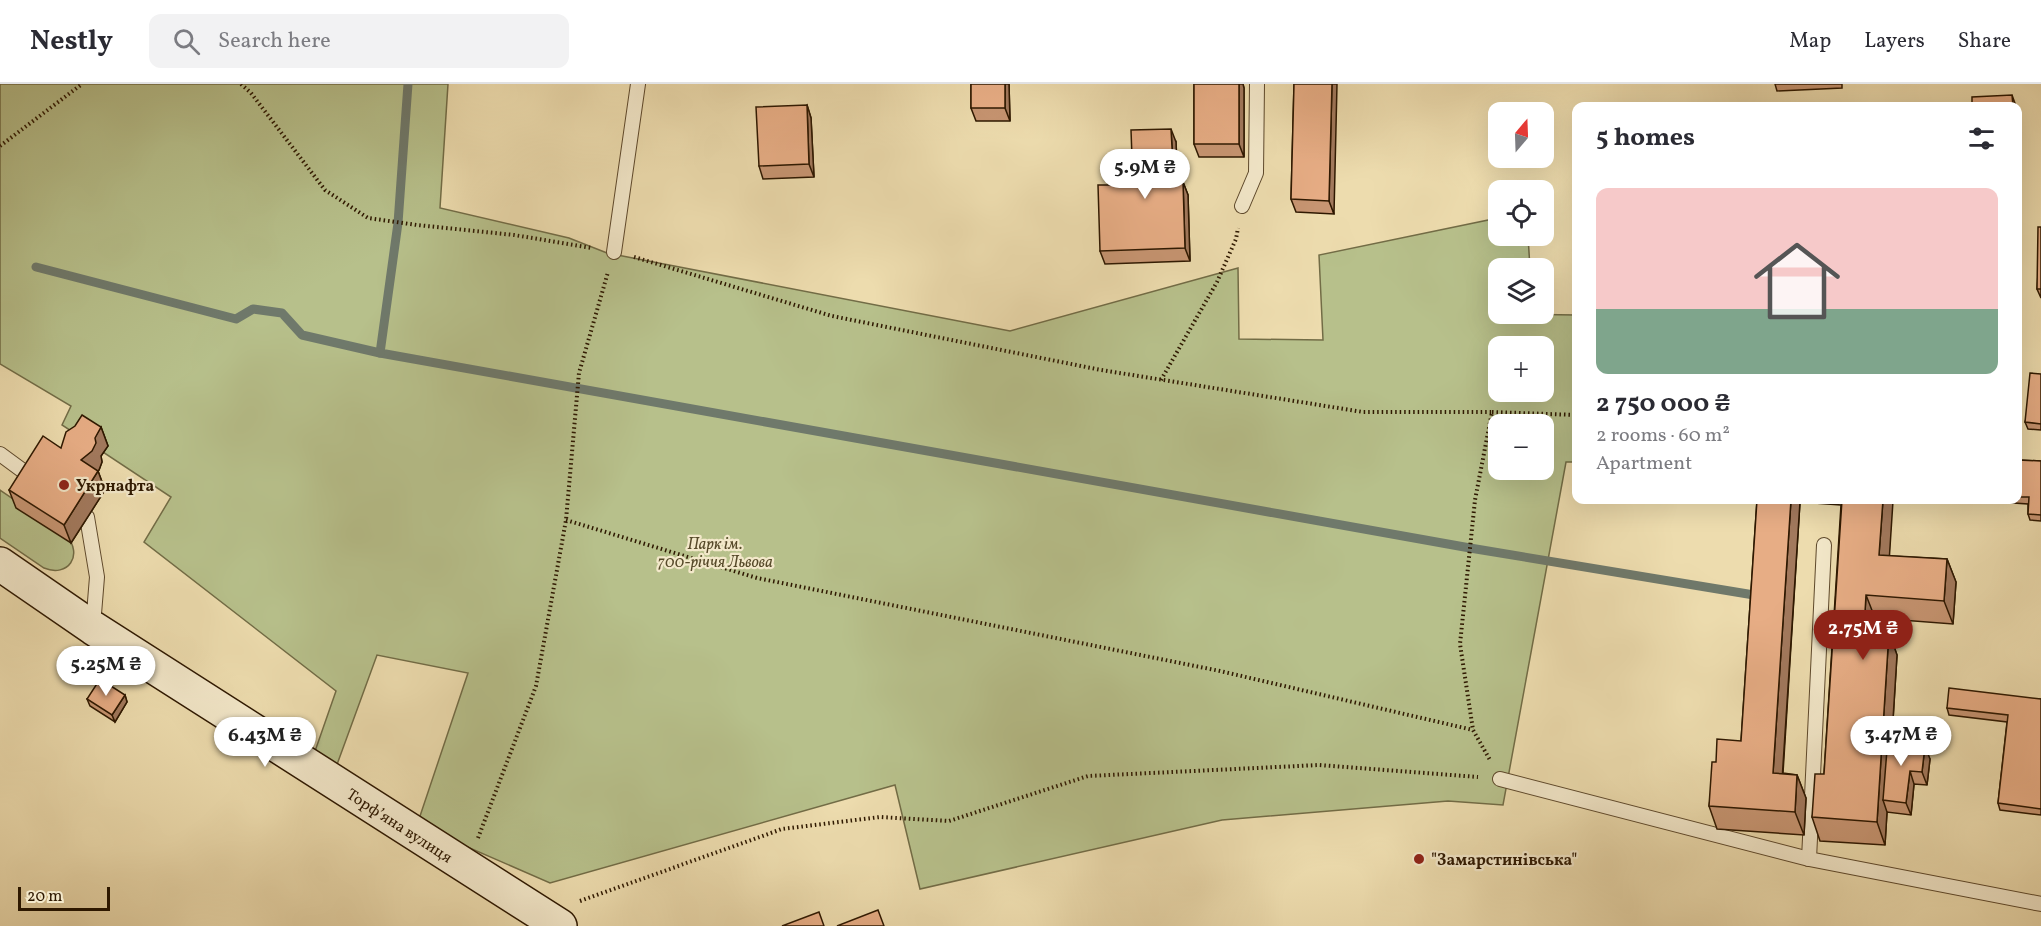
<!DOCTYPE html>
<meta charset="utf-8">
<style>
body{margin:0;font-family:Vollkorn,serif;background:#f2f2f3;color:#2b2b33;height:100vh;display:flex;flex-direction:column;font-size:22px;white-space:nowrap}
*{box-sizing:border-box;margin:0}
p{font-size:20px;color:#7c7c81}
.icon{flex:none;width:33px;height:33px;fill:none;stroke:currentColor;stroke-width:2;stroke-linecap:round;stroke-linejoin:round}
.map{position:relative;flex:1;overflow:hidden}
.details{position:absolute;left:1572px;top:18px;width:450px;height:402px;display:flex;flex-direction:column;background:#fff;border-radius:12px;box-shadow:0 6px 24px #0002}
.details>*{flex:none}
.needle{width:39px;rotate:19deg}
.tools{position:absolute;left:1488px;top:18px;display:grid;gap:12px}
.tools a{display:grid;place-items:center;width:66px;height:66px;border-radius:12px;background:#fff;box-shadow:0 6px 24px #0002;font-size:30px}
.scale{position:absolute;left:18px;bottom:15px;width:92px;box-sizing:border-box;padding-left:6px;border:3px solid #2e1800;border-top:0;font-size:16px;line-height:21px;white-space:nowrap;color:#2e1800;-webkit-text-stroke:4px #f3e8ca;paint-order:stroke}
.price{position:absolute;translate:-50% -51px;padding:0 14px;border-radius:21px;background:#fff;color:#222;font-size:20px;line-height:39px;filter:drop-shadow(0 2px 3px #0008)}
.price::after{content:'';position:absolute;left:50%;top:36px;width:18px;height:14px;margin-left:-9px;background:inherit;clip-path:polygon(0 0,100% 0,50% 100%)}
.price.active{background:#8f2418;color:#fff}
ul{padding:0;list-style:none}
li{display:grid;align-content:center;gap:12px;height:318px;padding:0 24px}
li+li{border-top:2px solid #e1e1e2}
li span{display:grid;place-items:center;height:186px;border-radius:12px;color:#555}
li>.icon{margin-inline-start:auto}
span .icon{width:108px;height:108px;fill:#fffc;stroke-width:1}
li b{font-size:26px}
h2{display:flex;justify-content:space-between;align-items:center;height:72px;padding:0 24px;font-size:26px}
header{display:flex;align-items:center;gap:36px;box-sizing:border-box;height:84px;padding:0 30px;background:#fff;border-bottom:2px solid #e1e1e2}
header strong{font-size:28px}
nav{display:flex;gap:33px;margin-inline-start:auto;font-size:21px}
.search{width:420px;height:54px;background:#f2f2f3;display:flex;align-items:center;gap:15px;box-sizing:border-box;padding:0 21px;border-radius:12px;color:#7c7c81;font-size:22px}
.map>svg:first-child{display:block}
.green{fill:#b7c08b;stroke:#726c46;stroke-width:1.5;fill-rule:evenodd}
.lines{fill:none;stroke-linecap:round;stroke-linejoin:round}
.stream{stroke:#6f796b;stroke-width:9}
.lane-casing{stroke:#5e492c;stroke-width:16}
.secondary-casing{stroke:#2e1800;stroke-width:36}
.path{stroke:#2e1800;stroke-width:4;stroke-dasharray:1.5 3;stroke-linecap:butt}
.lane{stroke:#f3e8ca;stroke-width:14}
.secondary{stroke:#f3e8ca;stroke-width:33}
.wall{fill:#c79572;stroke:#2e1800;stroke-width:1.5}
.shaded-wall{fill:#a2795d;stroke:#2e1800;stroke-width:1.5}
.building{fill:#e7ad85;stroke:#2e1800;stroke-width:1.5}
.poi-dot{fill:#8f2418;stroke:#f3e8ca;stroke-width:2}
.labels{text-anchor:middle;stroke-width:4.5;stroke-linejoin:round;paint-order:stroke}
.poi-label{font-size:16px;font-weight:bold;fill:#2e1800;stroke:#f3e8ca;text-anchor:start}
.park-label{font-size:16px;font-style:italic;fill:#574a2a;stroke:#f3e8ca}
.street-label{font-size:16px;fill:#2e1800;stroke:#f3e8ca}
</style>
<header>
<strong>Nestly</strong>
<div class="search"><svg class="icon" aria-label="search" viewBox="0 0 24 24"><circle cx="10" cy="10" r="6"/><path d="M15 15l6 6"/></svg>Search here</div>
<nav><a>Map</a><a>Layers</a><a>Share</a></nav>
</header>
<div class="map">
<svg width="2041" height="842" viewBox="0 0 2041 842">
<rect width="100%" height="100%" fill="#eddcae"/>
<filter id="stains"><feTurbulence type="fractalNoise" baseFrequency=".00333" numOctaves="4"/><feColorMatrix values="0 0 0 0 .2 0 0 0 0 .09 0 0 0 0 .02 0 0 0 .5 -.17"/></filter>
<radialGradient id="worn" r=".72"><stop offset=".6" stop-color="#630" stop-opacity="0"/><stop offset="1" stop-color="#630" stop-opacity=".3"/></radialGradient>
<g class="green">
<path d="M 0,0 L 448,0 L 440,124 L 569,154 L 607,169 L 1010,247 L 1238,184 L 1239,255 L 1323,256 L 1319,171 L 1498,134 L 1498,152 L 1528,152 L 1530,184 L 1498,184 L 1498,230 L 1576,231 L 1576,378 L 1566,378 L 1503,721 L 1448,717 L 1222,736 L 920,805 L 895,701 L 550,799 L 417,741 L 468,589 L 377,571 L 335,686 L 313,673 L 336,607 L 144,458 L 171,413 L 62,341 L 71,322 L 0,280 ZM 1498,262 L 1544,262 L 1544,308 L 1498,308 ZM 1498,340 L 1544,340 L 1544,386 L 1498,386 Z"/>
<path d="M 0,406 L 66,451 C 84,471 68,494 44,484 L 0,454 Z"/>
</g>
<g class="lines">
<g class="stream">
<polyline points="408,0 398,139 380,269 1470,464 1760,512"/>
<polyline points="36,183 236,235 253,225 282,229 302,251 380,269"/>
</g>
<g class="lane-casing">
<g id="lane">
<polyline points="1242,122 1256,89 1257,0"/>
<polyline points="614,168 638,0"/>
<polyline points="0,370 34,395"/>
<polyline points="87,433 97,493 93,542"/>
<polyline points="1500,695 1809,775 2041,820"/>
<polyline points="1809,775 1824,461"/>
</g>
</g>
<g class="secondary-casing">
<polyline id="secondary" points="0,480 93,544 560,842"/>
</g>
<g class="path">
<polyline points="241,0 251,9 325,106 368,134 417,141 514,151 592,164"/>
<polyline points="0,62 82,0"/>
<polyline points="634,173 832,232 1101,286 1363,328 1492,328 1475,416 1460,560 1473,646 1490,676"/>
<polyline points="1161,296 1217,198 1236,155 1238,144"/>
<polyline points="1492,328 1576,331"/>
<polyline points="566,436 757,494 1220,587 1473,646"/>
<polyline points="478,754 536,602 566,436 579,289 608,188"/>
<polyline points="580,817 782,745 880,733 949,737 1088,692 1319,681 1478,693"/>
</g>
<use href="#lane" class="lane"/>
<use href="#secondary" class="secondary"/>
</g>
<g class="wall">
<polygon points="971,0 1009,0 1010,37 976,37 971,24"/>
<polygon points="1194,0 1243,0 1244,4 1244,73 1199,73 1194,60"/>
<polygon points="1294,0 1334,130 1296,128 1291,115"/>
<polygon points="1775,0 1842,0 1842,4 1777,7"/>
<polygon points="807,21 811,34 814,93 763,95 759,82"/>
<polygon points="1176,58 1178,99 1183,98 1188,111 1190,177 1105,180 1100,167 1133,101"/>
<polygon points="2041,143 2041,214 2037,205"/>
<polygon points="2041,290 2041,346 2028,345 2025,338"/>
<polygon points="101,343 108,362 101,372 102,378 99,386 98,387 105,406 71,459 16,424 9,406 61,364"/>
<polygon points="2018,376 2041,377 2041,437 2030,436 2028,430 2028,420 1983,417 1982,416 2018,416"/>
<polygon points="1757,416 1892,416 1889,472 1947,475 1956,498 1953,540 1875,534 1874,547 1889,548 1897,571 1892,653 1919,656 1922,662 1930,675 1927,701 1914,700 1911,731 1887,728 1885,761 1820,757 1812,733 1824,690 1841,421 1800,418 1783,689 1797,691 1806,714 1804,751 1717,745 1709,722 1716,678 1741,657"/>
<polygon points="125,611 127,618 115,638 90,622 87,615"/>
<polygon points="2041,615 2041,731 2000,726 1998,719 2007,638 1949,631 1947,624"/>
</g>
<g class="shaded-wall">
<polygon points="1005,0 1009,0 1010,37 1005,24"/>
<polygon points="1239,0 1243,0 1244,4 1244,73 1239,60"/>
<polygon points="1332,0 1337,0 1334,130 1329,117"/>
<polygon points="2012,11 2016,22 2013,22"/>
<polygon points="807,21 811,34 814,93 809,80"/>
<polygon points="1171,45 1176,58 1178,112 1174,99"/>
<polygon points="1183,98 1188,111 1190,177 1185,164"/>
<polygon points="101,343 108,362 101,372 102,378 99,386 87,394 81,376"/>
<polygon points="98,387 105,406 71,459 64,441"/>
<polygon points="1791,416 1799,416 1800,418 1781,712 1773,689"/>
<polygon points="1883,416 1892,416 1893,417 1888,494 1879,471"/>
<polygon points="1947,475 1956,498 1953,540 1944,517"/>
<polygon points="1866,511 1875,534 1872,569 1864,546"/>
<polygon points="1889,548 1897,571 1888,716 1883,716 1887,728 1885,761 1877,738"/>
<polygon points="125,611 127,618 115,638 112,631"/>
<polygon points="1925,662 1930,675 1927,701 1922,688"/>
<polygon points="1910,687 1914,700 1911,731 1906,719"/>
<polygon points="1797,691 1806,714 1804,751 1795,728"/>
</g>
<g class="building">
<rect x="971" y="0" width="34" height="24"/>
<rect x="1194" y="0" width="45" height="60"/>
<polygon points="1294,0 1332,0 1329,117 1291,115"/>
<polygon points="2012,11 2013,22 1972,22 1972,13"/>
<polygon points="807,21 809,80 759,82 756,23"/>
<polygon points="1171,45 1174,99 1183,98 1185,164 1100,167 1098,101 1133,101 1131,46"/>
<polygon points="2038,143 2041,143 2041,205 2037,205"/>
<polygon points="2030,289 2041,290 2041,340 2025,338"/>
<polygon points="82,331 101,343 95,354 96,359 92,367 81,376 98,387 64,441 9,406 43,352 61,364 66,348 75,342"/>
<polygon points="2018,376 2041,377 2041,431 2028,430 2029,413 2018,413"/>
<polygon points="1757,416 1791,416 1773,689 1797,691 1795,728 1709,722 1712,678 1716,678 1717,655 1741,657"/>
<polygon points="1842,416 1883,416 1879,471 1947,475 1944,517 1866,511 1864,546 1889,548 1877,738 1812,733 1815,690 1824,690"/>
<polygon points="100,595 125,611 112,631 87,615"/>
<polygon points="1949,604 2041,615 2041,725 1998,719 2008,631 1947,624"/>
<polygon points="1888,653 1919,656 1919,662 1925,662 1922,688 1910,687 1906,719 1883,716"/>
<polygon points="878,826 884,842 837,842"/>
<polygon points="819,828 824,842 782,842"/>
</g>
<g class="poi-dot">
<circle cx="64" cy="401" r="6"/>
<circle cx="1419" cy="775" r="6"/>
</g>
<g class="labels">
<g class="poi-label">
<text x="76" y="407">Укрнафта</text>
<text x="1431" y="781">"Замарстинівська"</text>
</g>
<g class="park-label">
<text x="715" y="465">Парк ім.<tspan x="715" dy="18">700-річчя Львова</tspan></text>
</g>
<g class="street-label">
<text transform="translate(400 741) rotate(33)" y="6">Торфʼяна вулиця</text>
</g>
</g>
<rect width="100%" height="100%" filter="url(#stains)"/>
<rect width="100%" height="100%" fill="url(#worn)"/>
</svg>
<div class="tools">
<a><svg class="needle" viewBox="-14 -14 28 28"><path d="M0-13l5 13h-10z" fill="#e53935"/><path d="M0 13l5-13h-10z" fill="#7c7c81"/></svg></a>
<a><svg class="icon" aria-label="locate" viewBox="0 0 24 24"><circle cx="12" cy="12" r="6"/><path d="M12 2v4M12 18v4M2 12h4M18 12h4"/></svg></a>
<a><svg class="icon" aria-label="layers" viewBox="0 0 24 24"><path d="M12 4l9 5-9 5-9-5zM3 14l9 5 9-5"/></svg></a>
<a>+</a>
<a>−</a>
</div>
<div class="scale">20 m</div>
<b class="price" style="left:1145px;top:116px">5.9M ₴</b>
<b class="price active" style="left:1863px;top:577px">2.75M ₴</b>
<b class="price" style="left:106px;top:613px">5.25M ₴</b>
<b class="price" style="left:1901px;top:683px">3.47M ₴</b>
<b class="price" style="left:265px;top:684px">6.43M ₴</b>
<section class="details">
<h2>5 homes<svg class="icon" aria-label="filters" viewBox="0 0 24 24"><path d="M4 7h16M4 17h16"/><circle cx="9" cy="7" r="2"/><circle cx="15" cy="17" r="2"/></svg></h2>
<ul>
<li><span style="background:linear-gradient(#f6c9c9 65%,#7fa58c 0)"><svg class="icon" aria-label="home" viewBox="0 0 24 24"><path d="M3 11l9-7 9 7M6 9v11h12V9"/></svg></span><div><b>2 750 000 ₴</b><p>2 rooms · 60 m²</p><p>Apartment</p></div></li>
</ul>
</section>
</div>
